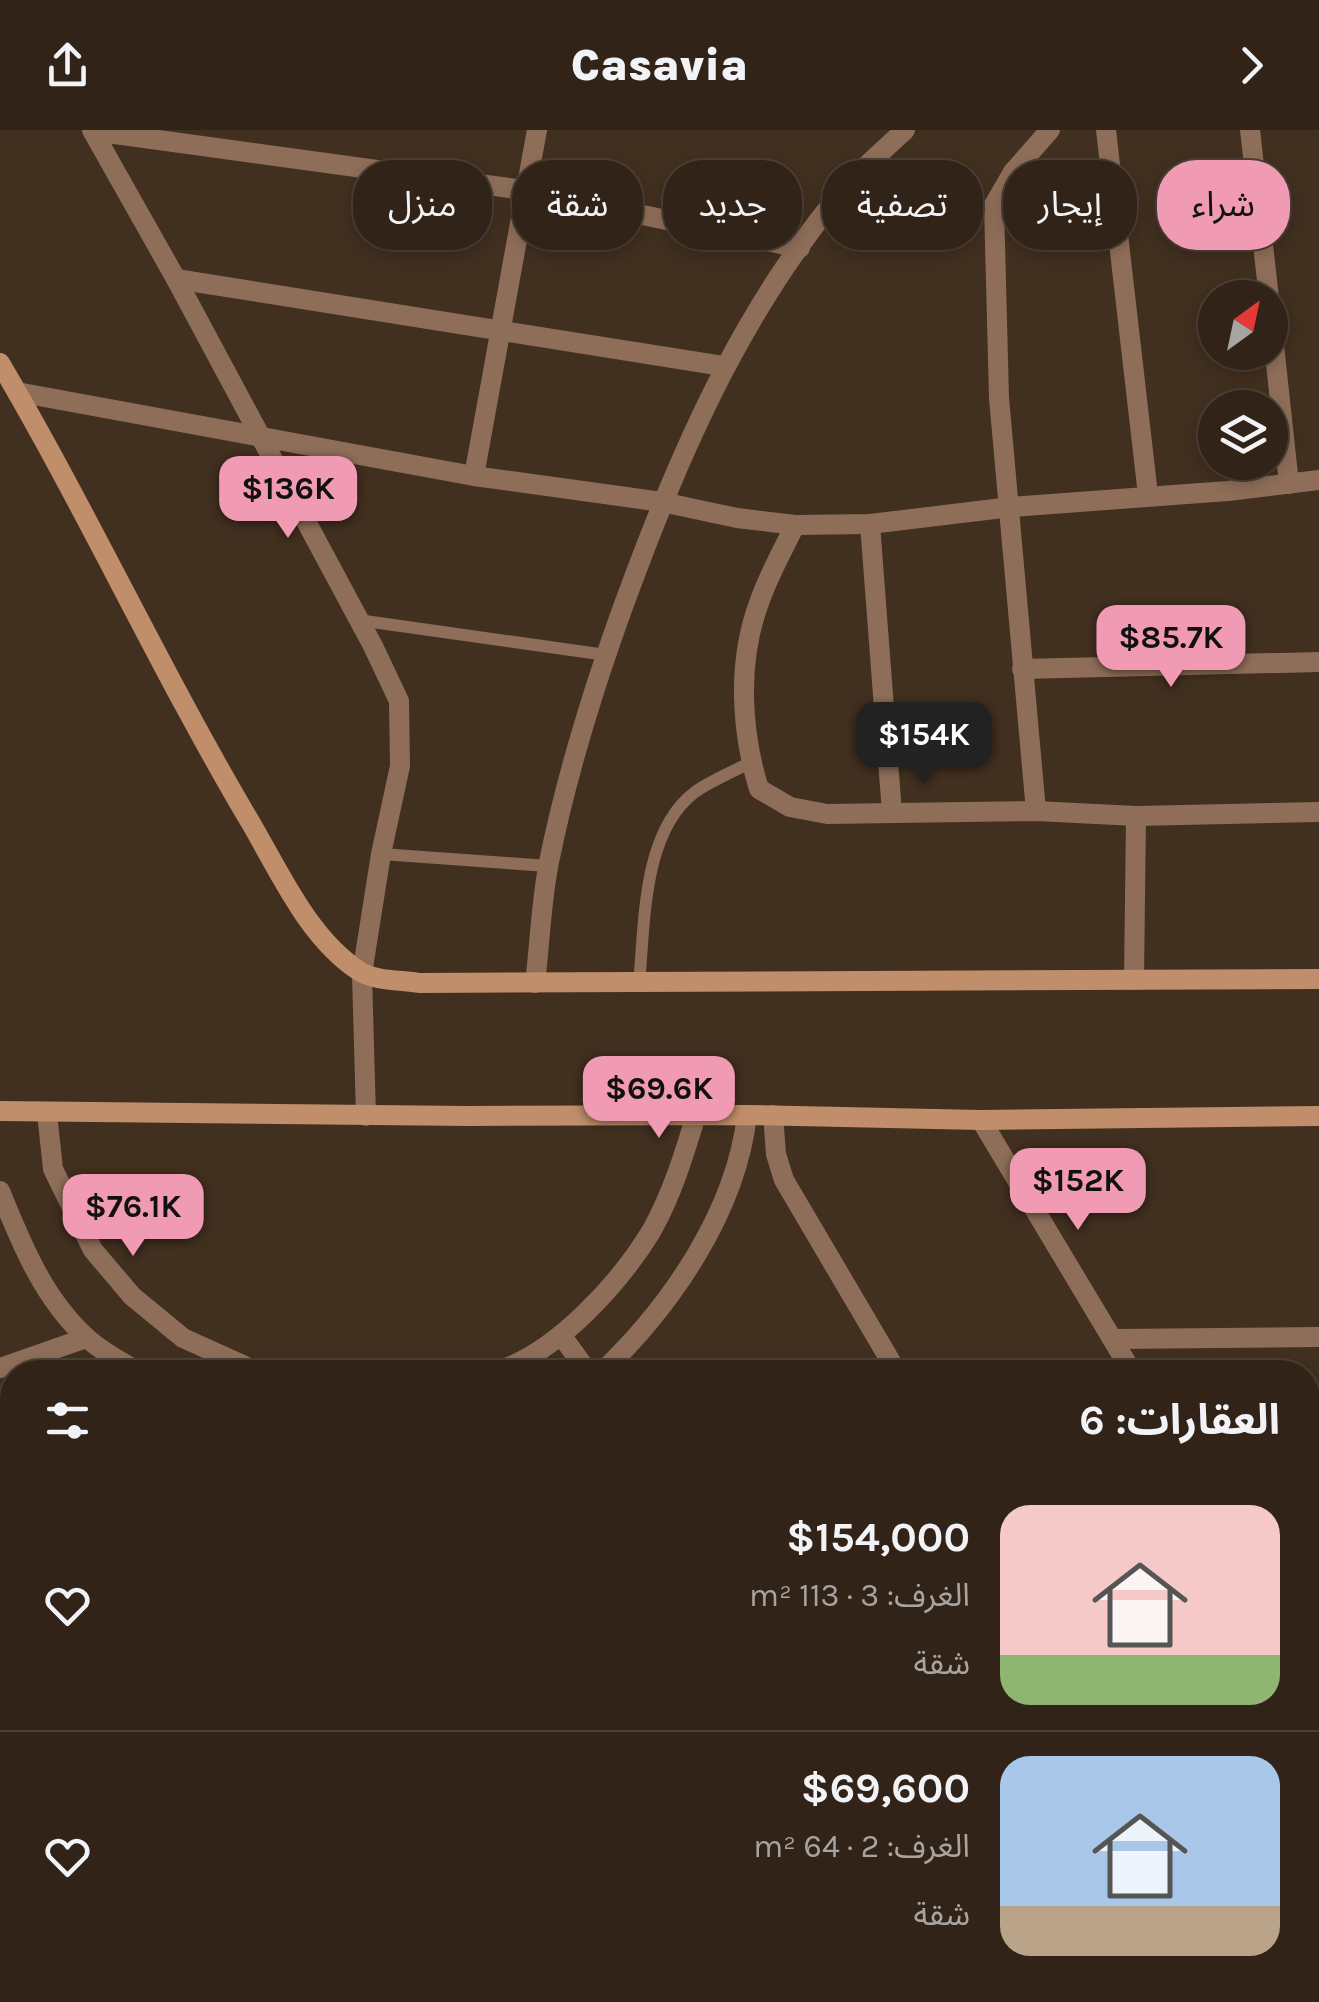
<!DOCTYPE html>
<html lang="ar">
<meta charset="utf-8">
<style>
body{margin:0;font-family:Karla,"Noto Sans Arabic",sans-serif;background:#3d2f24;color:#f1f3f6;direction:rtl;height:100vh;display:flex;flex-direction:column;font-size:38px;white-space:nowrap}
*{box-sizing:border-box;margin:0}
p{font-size:32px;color:#a8a4a1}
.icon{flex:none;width:55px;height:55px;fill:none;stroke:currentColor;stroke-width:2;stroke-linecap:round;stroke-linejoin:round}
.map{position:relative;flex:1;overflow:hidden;direction:ltr}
.sheet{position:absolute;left:0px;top:1230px;width:1320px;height:642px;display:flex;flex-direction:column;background:#312317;border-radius:40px 40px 0 0;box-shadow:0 5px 15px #0003,0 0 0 2px #4c4036;direction:rtl}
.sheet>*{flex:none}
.top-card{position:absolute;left:30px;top:30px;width:1260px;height:90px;direction:rtl;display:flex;gap:20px}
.needle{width:65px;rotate:33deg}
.tools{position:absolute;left:1198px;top:150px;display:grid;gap:20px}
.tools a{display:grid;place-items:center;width:90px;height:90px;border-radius:50%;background:#312317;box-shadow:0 5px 15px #0003,0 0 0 2px #4c4036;font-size:50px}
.price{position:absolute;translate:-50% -85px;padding:0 22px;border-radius:20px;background:#f19ab4;color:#111;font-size:32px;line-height:65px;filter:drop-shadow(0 2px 5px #0008)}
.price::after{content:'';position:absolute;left:50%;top:60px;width:30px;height:22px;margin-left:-15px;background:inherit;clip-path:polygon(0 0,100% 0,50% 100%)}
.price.active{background:#222;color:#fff}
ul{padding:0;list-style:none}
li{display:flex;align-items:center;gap:30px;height:250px;padding:0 40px}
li+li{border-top:2px solid #4c4036}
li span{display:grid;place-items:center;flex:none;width:280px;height:200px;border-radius:30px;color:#555}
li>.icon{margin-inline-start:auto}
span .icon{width:120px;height:120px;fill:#fffc;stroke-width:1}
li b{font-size:42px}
h2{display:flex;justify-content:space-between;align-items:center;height:120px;padding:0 40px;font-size:42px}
.chip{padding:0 35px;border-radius:40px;background:#312317;box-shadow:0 5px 15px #0003,0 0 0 2px #4c4036;font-size:35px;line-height:90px}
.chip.active{background:#f19ab4;color:#111}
header{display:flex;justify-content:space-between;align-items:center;height:130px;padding:0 40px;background:#312317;font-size:45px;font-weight:800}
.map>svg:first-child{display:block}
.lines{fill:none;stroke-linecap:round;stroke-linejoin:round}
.lane{stroke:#8e6e58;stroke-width:12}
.street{stroke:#8e6e58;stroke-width:20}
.secondary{stroke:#c08e6a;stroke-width:20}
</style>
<header><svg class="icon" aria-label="forward" viewBox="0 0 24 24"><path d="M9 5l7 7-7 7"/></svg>Casavia<svg class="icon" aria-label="share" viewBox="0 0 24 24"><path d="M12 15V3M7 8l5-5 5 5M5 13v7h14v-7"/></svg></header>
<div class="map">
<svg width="1319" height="1872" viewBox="0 0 1319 1872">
<rect width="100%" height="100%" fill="#412f1f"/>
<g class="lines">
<g class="lane">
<polyline points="358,490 606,525"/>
<polyline points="381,724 548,736"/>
<path d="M 639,853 C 645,793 642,702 695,662 C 712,650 733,642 751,632"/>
</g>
<g class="street">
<polyline points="92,0 176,149 373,516 399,571 400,636 381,724 362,844 366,986"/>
<polyline points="1106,0 1148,365"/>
<polyline points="1250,0 1269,168"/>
<polyline points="93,1 524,60 800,118"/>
<polyline points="176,149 723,236"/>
<polyline points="1270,178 1289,354"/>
<polyline points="17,262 474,346 662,372 737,388 795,395 870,394 1011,377 1228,361 1319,350"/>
<polyline points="474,346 537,0"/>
<polyline points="870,394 892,683"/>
<path d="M 795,395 C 783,420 768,446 759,473 C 737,532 741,601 759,659 L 790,677 L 827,684 L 1036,681 L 1136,686 L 1319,682"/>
<polyline points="1022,539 1319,532"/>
<polyline points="1036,681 999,268 994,75 1013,42 1050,0"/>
<polyline points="1134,850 1136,686"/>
<path d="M 535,853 C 540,813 541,772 549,732 C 569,633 600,537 636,442 C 687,306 749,170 845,58 C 863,37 885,19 905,0"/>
<polyline points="47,983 53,1039 93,1120 132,1166 183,1208 258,1242"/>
<polyline points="773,985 776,1024 784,1050 897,1242"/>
<polyline points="981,990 1132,1242"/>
<path d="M 0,1061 C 21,1113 44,1170 87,1208 C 102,1222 122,1232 139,1242"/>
<polyline points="561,1205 588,1242"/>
<polyline points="1113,1209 1319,1207"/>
<polyline points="0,1238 86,1208"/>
<path d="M 494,1242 C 555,1225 620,1153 652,1100 C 672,1064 684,1025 696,985"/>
<path d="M 602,1242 C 671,1176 736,1082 747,985"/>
<polyline points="0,1393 12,1375"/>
<polyline points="1308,1472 1319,1467"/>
<polyline points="1308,1785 1319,1778"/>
<polyline points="187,1860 194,1872"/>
<polyline points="331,1860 339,1872"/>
<polyline points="538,1860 545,1872"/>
<polyline points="859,1860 867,1872"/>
<polyline points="929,1860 935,1872"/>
<polyline points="1250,1860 1257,1872"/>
<polyline points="97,1872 104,1860"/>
<polyline points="633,1872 649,1860"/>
<polyline points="1157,1872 1178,1860"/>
</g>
<g class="secondary">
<path d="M 0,233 C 89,384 162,544 252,695 C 281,745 309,808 359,841 C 374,851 401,850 419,853 L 1319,849"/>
<polyline points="0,981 468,986 747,985 981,990 1319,986"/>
</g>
</g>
</svg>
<div class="tools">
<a><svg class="needle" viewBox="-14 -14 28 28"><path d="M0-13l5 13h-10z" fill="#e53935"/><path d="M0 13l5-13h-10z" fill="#a8a4a1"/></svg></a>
<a><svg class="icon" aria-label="layers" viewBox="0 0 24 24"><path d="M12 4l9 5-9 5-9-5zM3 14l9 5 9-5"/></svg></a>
</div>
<b class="price" style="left:288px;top:411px">$136K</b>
<b class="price" style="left:1171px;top:560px">$85.7K</b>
<b class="price active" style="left:924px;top:657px">$154K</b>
<b class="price" style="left:659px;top:1011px">$69.6K</b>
<b class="price" style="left:1078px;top:1103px">$152K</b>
<b class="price" style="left:133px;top:1129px">$76.1K</b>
<div class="top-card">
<a class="chip active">شراء</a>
<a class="chip">إيجار</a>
<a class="chip">تصفية</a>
<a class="chip">جديد</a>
<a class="chip">شقة</a>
<a class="chip">منزل</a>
</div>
<section class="sheet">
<h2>العقارات: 6<svg class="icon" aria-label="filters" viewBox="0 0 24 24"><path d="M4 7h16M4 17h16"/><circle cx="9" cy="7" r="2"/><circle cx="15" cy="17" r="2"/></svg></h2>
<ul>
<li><span style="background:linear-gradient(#f6c9c9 75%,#8fb573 0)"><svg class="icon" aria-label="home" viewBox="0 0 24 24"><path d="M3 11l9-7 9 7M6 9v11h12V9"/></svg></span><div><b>$154,000</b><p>الغرف: 3 · 113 m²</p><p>شقة</p></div><svg class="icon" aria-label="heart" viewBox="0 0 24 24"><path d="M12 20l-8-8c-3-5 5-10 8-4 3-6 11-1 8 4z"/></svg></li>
<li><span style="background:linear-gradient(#a9c7e8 75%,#b9a48a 0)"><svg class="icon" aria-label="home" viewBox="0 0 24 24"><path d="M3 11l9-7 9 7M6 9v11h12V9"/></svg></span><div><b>$69,600</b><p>الغرف: 2 · 64 m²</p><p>شقة</p></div><svg class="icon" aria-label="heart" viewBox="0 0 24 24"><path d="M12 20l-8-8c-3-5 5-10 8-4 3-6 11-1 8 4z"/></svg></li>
</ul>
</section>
</div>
